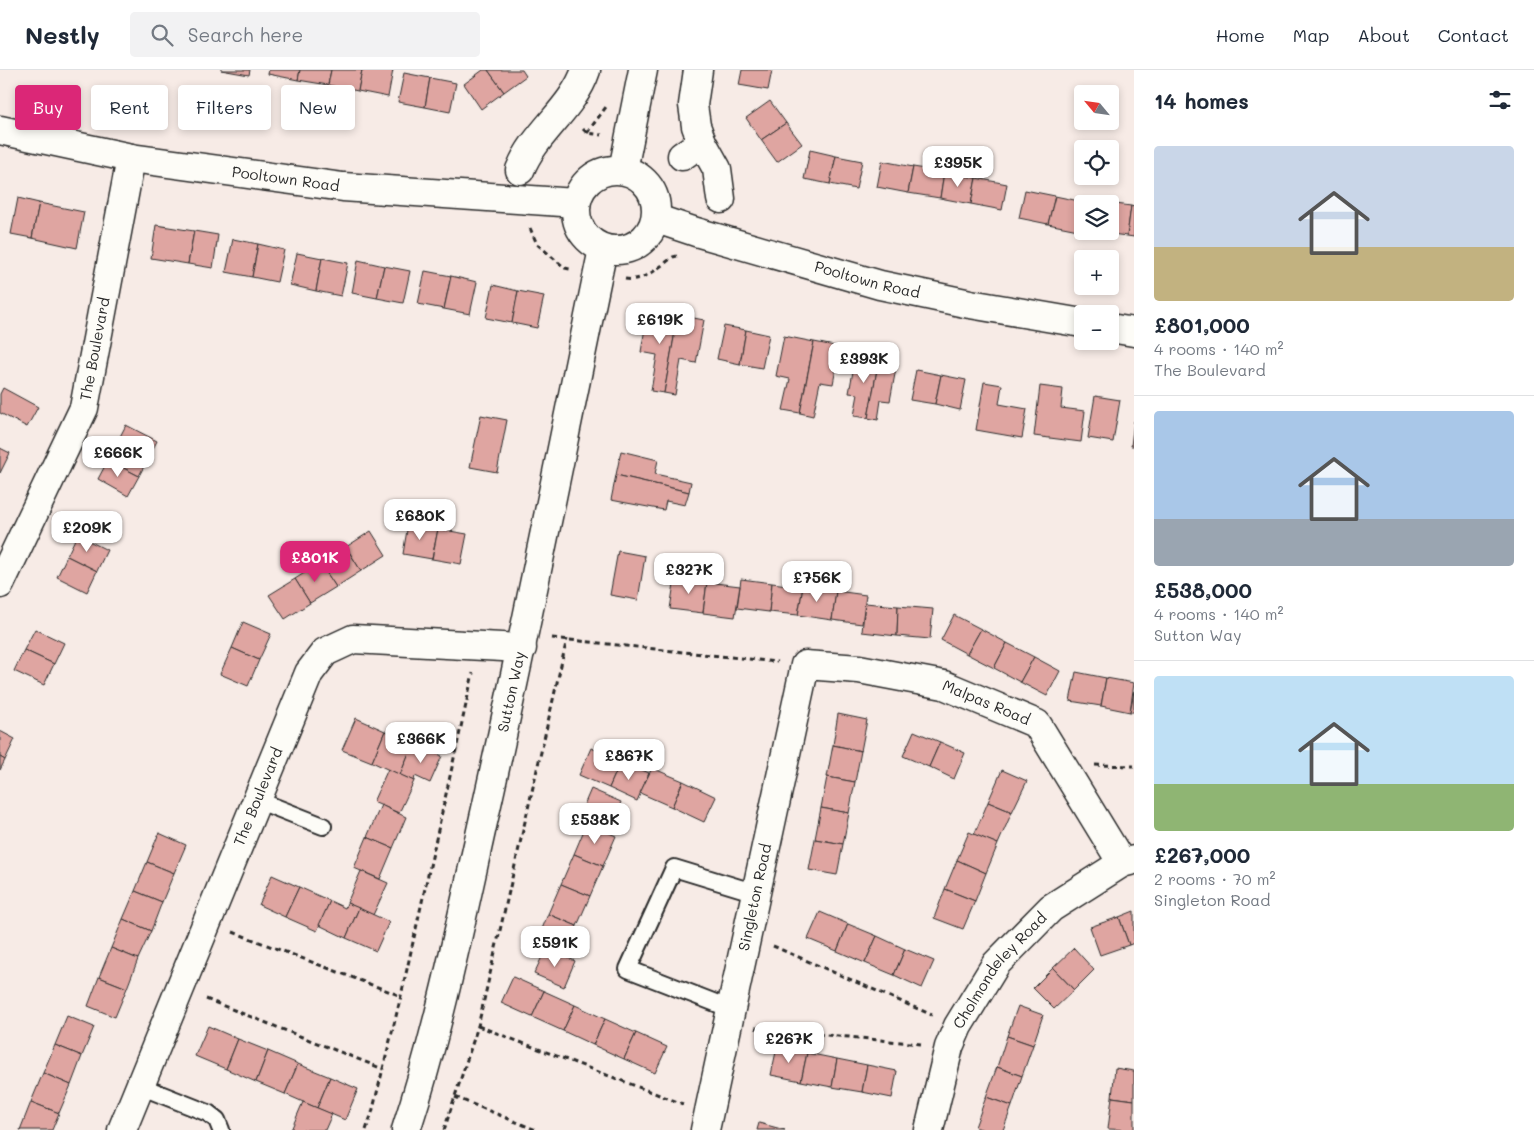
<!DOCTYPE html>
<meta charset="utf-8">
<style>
body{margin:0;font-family:Mali,sans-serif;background:#f2f2f3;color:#1f2937;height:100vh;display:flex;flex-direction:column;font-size:19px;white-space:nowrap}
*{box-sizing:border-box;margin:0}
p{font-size:16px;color:#747a83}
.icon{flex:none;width:28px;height:28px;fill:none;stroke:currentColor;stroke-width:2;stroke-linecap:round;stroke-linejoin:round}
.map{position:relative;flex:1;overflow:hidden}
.side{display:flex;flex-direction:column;background:#fff;width:400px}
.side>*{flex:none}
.top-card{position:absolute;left:15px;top:15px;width:475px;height:45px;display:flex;gap:10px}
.needle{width:32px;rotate:299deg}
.buttons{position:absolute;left:1074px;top:15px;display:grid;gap:10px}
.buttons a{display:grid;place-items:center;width:45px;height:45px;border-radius:5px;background:#fff;box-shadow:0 2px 8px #0003;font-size:25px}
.price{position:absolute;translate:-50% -42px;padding:0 11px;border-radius:10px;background:#fff;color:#222;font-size:16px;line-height:32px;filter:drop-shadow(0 1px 2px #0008)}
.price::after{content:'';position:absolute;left:50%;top:30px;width:15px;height:11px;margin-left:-8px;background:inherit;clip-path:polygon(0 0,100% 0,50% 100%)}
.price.on{background:#db2777;color:#fff}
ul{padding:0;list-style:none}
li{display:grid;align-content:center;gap:10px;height:265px;padding:0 20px}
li+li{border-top:1px solid #e0e1e3}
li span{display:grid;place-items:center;height:155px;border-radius:5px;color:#555}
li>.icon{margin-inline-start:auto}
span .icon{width:90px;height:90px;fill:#fffc;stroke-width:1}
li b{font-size:21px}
h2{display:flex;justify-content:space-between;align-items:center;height:60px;padding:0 20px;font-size:21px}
.chip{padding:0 18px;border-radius:5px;background:#fff;box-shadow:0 2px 8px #0003;font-size:18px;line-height:45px}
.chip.on{background:#db2777;color:#fff}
header{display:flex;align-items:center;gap:30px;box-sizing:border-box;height:70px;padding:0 25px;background:#fff;border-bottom:1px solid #e0e1e3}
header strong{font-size:24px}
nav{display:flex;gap:28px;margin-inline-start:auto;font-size:18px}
.search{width:350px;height:45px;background:#f2f2f3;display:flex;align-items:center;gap:12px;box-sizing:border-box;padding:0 18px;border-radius:5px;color:#747a83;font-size:19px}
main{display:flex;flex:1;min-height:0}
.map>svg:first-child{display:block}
.building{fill:#dfa5a1;stroke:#2b2b2b}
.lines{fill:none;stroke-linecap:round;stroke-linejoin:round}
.service-casing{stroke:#2b2b2b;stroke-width:20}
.minor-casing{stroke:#2b2b2b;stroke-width:31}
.tertiary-casing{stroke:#2b2b2b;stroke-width:31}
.secondary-casing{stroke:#2b2b2b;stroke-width:31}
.path{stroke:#2b2b2b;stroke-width:3;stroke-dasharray:5 4;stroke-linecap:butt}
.service{stroke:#fdfcf7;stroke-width:16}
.minor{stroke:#fdfcf7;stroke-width:28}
.tertiary{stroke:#fdfcf7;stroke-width:28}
.secondary{stroke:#fdfcf7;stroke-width:28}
.labels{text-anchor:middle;stroke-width:5;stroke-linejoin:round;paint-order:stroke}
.street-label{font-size:15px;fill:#2b2b2b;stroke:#fdfcf7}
</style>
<header>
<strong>Nestly</strong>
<div class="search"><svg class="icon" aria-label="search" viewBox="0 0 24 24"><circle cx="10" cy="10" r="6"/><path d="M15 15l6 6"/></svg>Search here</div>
<nav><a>Home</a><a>Map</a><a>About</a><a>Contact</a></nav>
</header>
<main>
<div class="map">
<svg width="1134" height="1060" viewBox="0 0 1134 1060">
<rect width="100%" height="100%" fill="#f7ebe6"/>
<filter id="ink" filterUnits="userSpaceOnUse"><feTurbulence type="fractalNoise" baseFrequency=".02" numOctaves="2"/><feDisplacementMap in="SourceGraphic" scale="10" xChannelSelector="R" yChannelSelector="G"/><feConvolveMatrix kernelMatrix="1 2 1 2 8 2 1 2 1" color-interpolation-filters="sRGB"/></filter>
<g filter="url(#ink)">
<g class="building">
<polygon points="221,0 250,0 249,5"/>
<polygon points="269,0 300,0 298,10 268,4"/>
<polygon points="300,0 331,0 328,15 298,10"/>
<polygon points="331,0 362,0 358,21 328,15"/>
<polygon points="362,0 393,0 388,27 358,21"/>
<polygon points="483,0 488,0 504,22 481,39 464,14"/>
<polygon points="488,0 522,0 526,6 504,22"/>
<polygon points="742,0 772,0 768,20 739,15"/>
<polygon points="404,3 430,8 425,37 398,32"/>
<polygon points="430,8 456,13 450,42 425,37"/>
<polygon points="770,31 786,53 761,70 746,48"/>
<polygon points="786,53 802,74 777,92 761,70"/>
<polygon points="810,80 836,86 830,114 804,109"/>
<polygon points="836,86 862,91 856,119 830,114"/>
<polygon points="882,91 913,97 908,123 877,117"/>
<polygon points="913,97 944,102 940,128 908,123"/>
<polygon points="944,102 976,108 971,134 940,128"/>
<polygon points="976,108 1007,114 1002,140 971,134"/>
<polygon points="1025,120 1055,126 1048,154 1019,148"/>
<polygon points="1055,126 1084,132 1082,134 1078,160 1048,154"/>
<polygon points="18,128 39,133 32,168 11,164"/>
<polygon points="1100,132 1131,136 1127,166 1096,162 1110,161 1110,134 1100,134"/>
<polygon points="39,133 84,142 77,178 32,168"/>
<polygon points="1131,136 1134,137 1134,167 1127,166"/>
<polygon points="156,155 194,161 188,194 151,188"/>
<polygon points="194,161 218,165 213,198 188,194"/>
<polygon points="233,169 258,174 252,207 226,202"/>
<polygon points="258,174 284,180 277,212 252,207"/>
<polygon points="297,183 322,188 316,221 290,215"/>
<polygon points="322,188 348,193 341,226 316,221"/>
<polygon points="358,190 384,196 377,228 352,223"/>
<polygon points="384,196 410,201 403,233 377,228"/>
<polygon points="425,201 451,206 444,239 418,234"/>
<polygon points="451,206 477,212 470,244 444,239"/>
<polygon points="493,215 518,221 512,253 486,248"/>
<polygon points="518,221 544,226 537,258 512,253"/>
<polygon points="648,240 678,245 664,323 651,321 657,285 641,282"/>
<polygon points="678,245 704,250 696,293 681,290 675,325 664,323"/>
<polygon points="724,256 746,260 740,294 717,289"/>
<polygon points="746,260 769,265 762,298 740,294"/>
<polygon points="784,266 814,272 800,343 783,340 790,309 776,306"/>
<polygon points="814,272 840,277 833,314 820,312 813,346 800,343"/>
<polygon points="856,285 879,289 868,348 854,346 858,324 849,323"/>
<polygon points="879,289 897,293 890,331 881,330 878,350 868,348"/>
<polygon points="916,300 941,305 935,334 910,330"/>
<polygon points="941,305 966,310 960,340 935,334"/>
<polygon points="984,312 1002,315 999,334 1027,339 1022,368 976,360"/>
<polygon points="1040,316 1063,319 1061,338 1085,341 1081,372 1034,366"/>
<polygon points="3,318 38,337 27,357 0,343 0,324"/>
<polygon points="1095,326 1120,330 1113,372 1088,368"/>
<polygon points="481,345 507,350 497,402 470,397"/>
<polygon points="1134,351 1134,376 1131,376"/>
<polygon points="126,355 157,371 139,406 108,390"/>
<polygon points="0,378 10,383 0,403"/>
<polygon points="621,381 658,390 655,404 691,412 689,422 616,405"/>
<polygon points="108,390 139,406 128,426 98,409"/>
<polygon points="616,405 689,422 685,435 666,431 664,440 611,430"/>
<polygon points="408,454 438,459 432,489 403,484"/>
<polygon points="438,459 467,464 461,494 432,489"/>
<polygon points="371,461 386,485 361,501 346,477"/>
<polygon points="77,465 107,480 97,501 67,486"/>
<polygon points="346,477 361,501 336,517 320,493"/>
<polygon points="618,481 645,486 638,530 610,525"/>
<polygon points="67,486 97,501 87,522 57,507"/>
<polygon points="320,493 336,517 310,533 295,509"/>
<polygon points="675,507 707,512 703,543 670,539"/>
<polygon points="295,509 310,533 285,549 269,525"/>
<polygon points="741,509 772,513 769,542 737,538"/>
<polygon points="707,512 740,516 735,547 703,543"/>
<polygon points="772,513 803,517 798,545 769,542"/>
<polygon points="803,517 836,521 832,550 798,545"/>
<polygon points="836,521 866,525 862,554 832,550"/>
<polygon points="865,533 898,536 897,566 862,562"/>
<polygon points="898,536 933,539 930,569 897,566"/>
<polygon points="954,545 981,559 967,584 941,570"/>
<polygon points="243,552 271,564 259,590 232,578"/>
<polygon points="35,559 64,573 54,594 24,580"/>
<polygon points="981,559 1007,573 994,598 967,584"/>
<polygon points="1007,573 1034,587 1020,612 994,598"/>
<polygon points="232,578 259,590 248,616 220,604"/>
<polygon points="24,580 54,594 44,615 14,601"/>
<polygon points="1034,587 1060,601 1047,626 1020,612"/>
<polygon points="1076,602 1106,608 1101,636 1070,631"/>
<polygon points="1106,608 1134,613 1130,642 1101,636"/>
<polygon points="1134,621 1134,642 1130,642"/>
<polygon points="838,644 867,650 861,681 833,675"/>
<polygon points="356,648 385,661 372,692 342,680"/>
<polygon points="0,661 15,669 5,690 0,687"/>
<polygon points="385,661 413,673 400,705 372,692"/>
<polygon points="914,661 940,672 929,697 903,686"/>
<polygon points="940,672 965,683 954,709 929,697"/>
<polygon points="413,673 442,686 430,713 415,706 414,711 400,705"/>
<polygon points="833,675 861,681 855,712 827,707"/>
<polygon points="591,678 621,691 609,718 579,705"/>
<polygon points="0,687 5,690 0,700"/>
<polygon points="621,691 649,703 637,731 609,718"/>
<polygon points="652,698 683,711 672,737 640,723"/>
<polygon points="388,699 414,711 399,743 373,732"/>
<polygon points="1002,700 1027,711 1012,742 988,732"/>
<polygon points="827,707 855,712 849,743 821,738"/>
<polygon points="683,711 716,727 704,752 672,737"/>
<polygon points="591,719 621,732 608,762 578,749"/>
<polygon points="988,732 1012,742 998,774 974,765"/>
<polygon points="381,735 406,747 393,778 367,767"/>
<polygon points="821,738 849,743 843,774 815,769"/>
<polygon points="587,753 616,766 603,796 574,784"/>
<polygon points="969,762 998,774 986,803 957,790"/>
<polygon points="159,763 186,775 174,803 147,792"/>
<polygon points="367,767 393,778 380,809 354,798"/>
<polygon points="815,769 843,774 837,805 809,800"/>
<polygon points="574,784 603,796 590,826 561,814"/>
<polygon points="957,790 986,803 975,831 945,819"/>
<polygon points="147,792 174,803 162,832 135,821"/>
<polygon points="361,801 388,813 373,845 347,833"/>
<polygon points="272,805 299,817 285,847 259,835"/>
<polygon points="561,814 590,826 577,856 548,844"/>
<polygon points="299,817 330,831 317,861 285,847"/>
<polygon points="945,819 975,831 963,859 934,848"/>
<polygon points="135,821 162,832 151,861 123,849"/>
<polygon points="330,831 345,838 347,833 359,838 346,868 319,855"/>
<polygon points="359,838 389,852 376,881 346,868"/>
<polygon points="1134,841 1134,873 1129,875 1119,847"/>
<polygon points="820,842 848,854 837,881 808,869"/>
<polygon points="548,844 577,856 564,886 536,874"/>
<polygon points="1119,847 1129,875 1100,885 1090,857"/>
<polygon points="123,849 151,861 138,889 111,878"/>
<polygon points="848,854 877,866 865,893 837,881"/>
<polygon points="877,866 905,879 894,905 865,893"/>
<polygon points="111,878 138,889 127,918 99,907"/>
<polygon points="546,878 575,891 564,917 534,904"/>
<polygon points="1074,878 1094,900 1074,920 1053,898"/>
<polygon points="905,879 934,891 922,918 894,905"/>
<polygon points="1053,898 1074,920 1054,939 1033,918"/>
<polygon points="99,907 127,918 115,947 88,936"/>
<polygon points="513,907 544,921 532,947 501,933"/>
<polygon points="544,921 575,935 563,961 532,947"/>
<polygon points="575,935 605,949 593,975 563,961"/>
<polygon points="1018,936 1043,945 1033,975 1007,966"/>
<polygon points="67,946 94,957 82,986 55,975"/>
<polygon points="605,949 636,963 624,989 593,975"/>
<polygon points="208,956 238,969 226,999 195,986"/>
<polygon points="636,963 667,977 655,1003 624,989"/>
<polygon points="1007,966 1033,975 1022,1006 997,997"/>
<polygon points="238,969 268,981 256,1012 226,999"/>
<polygon points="55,975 82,986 71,1015 43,1003"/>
<polygon points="777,977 807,983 801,1011 771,1005"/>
<polygon points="268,981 298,994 285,1024 256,1012"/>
<polygon points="807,983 837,989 832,1017 801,1011"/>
<polygon points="837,989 867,995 862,1022 832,1017"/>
<polygon points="298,994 330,1007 317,1038 285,1024"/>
<polygon points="867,995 897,1001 892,1028 862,1022"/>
<polygon points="997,997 1022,1006 1012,1036 986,1027"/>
<polygon points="1115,998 1134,1001 1134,1030 1112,1027"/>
<polygon points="43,1003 71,1015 59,1043 31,1032"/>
<polygon points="330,1007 358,1019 345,1050 317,1038"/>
<polygon points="986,1027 1012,1036 1003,1060 984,1060 975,1057"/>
<polygon points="1112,1027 1134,1030 1134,1060 1108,1059"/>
<polygon points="31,1032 59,1043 52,1060 20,1060"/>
<polygon points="303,1032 332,1044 325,1060 291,1060"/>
<polygon points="759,1053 785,1060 757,1060"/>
</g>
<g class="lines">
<g class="service-casing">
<g id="service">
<polyline points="257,730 323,756"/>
<polyline points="731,939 628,899 674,798 756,823"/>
<polyline points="140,1016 208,1043 217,1050 221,1060"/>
</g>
</g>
<g class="minor-casing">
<g id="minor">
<polyline points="698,0 693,35 696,56 702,72 717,99 721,129"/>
<path id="s1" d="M 0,60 L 131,88 L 343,117 L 576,133"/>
<polyline points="682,86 702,72"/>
<path d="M 520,100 C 535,62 573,39 586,0"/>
<path id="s2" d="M 0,514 L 84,338 L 131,88"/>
<path id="s3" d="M 122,1060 L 309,603 L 325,582 L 353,569 L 522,578"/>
<path id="s4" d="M 705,1060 L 805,595 L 859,599 L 944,615 L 1037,654 L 1122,793"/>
<path id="s5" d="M 929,1060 L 949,977 L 958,956 L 996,894 L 1051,838 L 1122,793 L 1134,790"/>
</g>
</g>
<g class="tertiary-casing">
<g id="tertiary">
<path id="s6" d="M 657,149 L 696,162 L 880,215 L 970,234 L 1082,253"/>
<polyline points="1110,258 1134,262"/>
</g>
</g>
<g class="secondary-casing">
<g id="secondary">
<circle cx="616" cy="140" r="40"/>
<polyline points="623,100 643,0"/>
<path id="s7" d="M 406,1060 C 439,959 460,855 483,752 C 526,562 563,370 603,179"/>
</g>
</g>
<g class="path">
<polyline points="583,59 587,63 602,65"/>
<polyline points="587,63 606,37"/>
<polyline points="530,158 537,174 565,198 570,199"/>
<path d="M 625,209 C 644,212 658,198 673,187 L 677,186"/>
<polyline points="552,568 777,592"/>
<polyline points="1095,695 1134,696"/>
<polyline points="233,862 401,926"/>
<polyline points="773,876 932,945"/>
<polyline points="206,929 383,999"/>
<polyline points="478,956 683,1034"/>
<polyline points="755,958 921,974"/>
<polyline points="455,1027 536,1060"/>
<polyline points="366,1060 372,1043 401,926 473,603"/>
<polyline points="444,1060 478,956 567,569"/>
</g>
<use href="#service" class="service"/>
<use href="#minor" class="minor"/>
<use href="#tertiary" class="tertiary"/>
<use href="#secondary" class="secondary"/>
</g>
</g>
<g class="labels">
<g class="street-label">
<text dy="5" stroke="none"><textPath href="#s1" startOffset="290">Pooltown Road</textPath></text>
<text dy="5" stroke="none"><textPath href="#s6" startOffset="219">Pooltown Road</textPath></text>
<text dy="5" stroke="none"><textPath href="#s2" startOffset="255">The Boulevard</textPath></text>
<text dy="5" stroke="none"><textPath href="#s7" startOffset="451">Sutton Way</textPath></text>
<text dy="5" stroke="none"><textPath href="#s4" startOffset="662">Malpas Road</textPath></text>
<text dy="5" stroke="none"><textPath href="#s3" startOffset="360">The Boulevard</textPath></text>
<text dy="5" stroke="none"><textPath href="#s4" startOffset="238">Singleton Road</textPath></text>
<text dy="5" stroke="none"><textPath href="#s5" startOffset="178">Cholmondeley Road</textPath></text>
</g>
</g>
</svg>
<div class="buttons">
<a><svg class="needle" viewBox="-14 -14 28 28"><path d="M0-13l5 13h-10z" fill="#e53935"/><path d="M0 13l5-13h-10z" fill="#747a83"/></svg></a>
<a><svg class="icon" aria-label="locate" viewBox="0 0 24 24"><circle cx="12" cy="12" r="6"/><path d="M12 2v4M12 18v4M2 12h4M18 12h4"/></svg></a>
<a><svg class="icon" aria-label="layers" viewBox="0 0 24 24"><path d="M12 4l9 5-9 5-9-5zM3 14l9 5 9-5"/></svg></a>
<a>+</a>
<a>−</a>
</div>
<b class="price" style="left:958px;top:118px">£395K</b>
<b class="price" style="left:660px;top:275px">£619K</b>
<b class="price" style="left:864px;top:314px">£393K</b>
<b class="price" style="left:118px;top:408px">£666K</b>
<b class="price" style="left:420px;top:471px">£680K</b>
<b class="price" style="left:87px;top:483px">£209K</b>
<b class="price on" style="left:315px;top:513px">£801K</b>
<b class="price" style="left:689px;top:525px">£327K</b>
<b class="price" style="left:817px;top:533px">£756K</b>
<b class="price" style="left:421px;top:694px">£366K</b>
<b class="price" style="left:629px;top:711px">£867K</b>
<b class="price" style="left:595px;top:775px">£538K</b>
<b class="price" style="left:555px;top:898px">£591K</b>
<b class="price" style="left:789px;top:994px">£267K</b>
<div class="top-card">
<a class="chip on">Buy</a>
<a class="chip">Rent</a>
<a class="chip">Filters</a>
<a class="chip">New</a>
</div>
</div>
<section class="side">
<h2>14 homes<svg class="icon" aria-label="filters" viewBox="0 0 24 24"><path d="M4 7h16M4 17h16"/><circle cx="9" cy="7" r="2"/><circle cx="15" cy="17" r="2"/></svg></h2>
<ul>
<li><span style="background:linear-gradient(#c9d6e8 65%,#c2b280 0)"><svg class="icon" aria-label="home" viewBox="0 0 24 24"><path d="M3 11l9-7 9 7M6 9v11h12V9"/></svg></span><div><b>£801,000</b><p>4 rooms · 140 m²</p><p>The Boulevard</p></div></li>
<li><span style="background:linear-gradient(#a9c7e8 70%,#9aa5b1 0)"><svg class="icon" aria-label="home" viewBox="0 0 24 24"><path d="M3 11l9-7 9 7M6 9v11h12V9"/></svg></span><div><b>£538,000</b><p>4 rooms · 140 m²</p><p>Sutton Way</p></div></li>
<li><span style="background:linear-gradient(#bfe0f5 70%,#8fb573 0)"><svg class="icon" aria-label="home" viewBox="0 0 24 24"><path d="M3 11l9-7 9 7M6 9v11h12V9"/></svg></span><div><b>£267,000</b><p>2 rooms · 70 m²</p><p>Singleton Road</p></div></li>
</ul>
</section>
</main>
